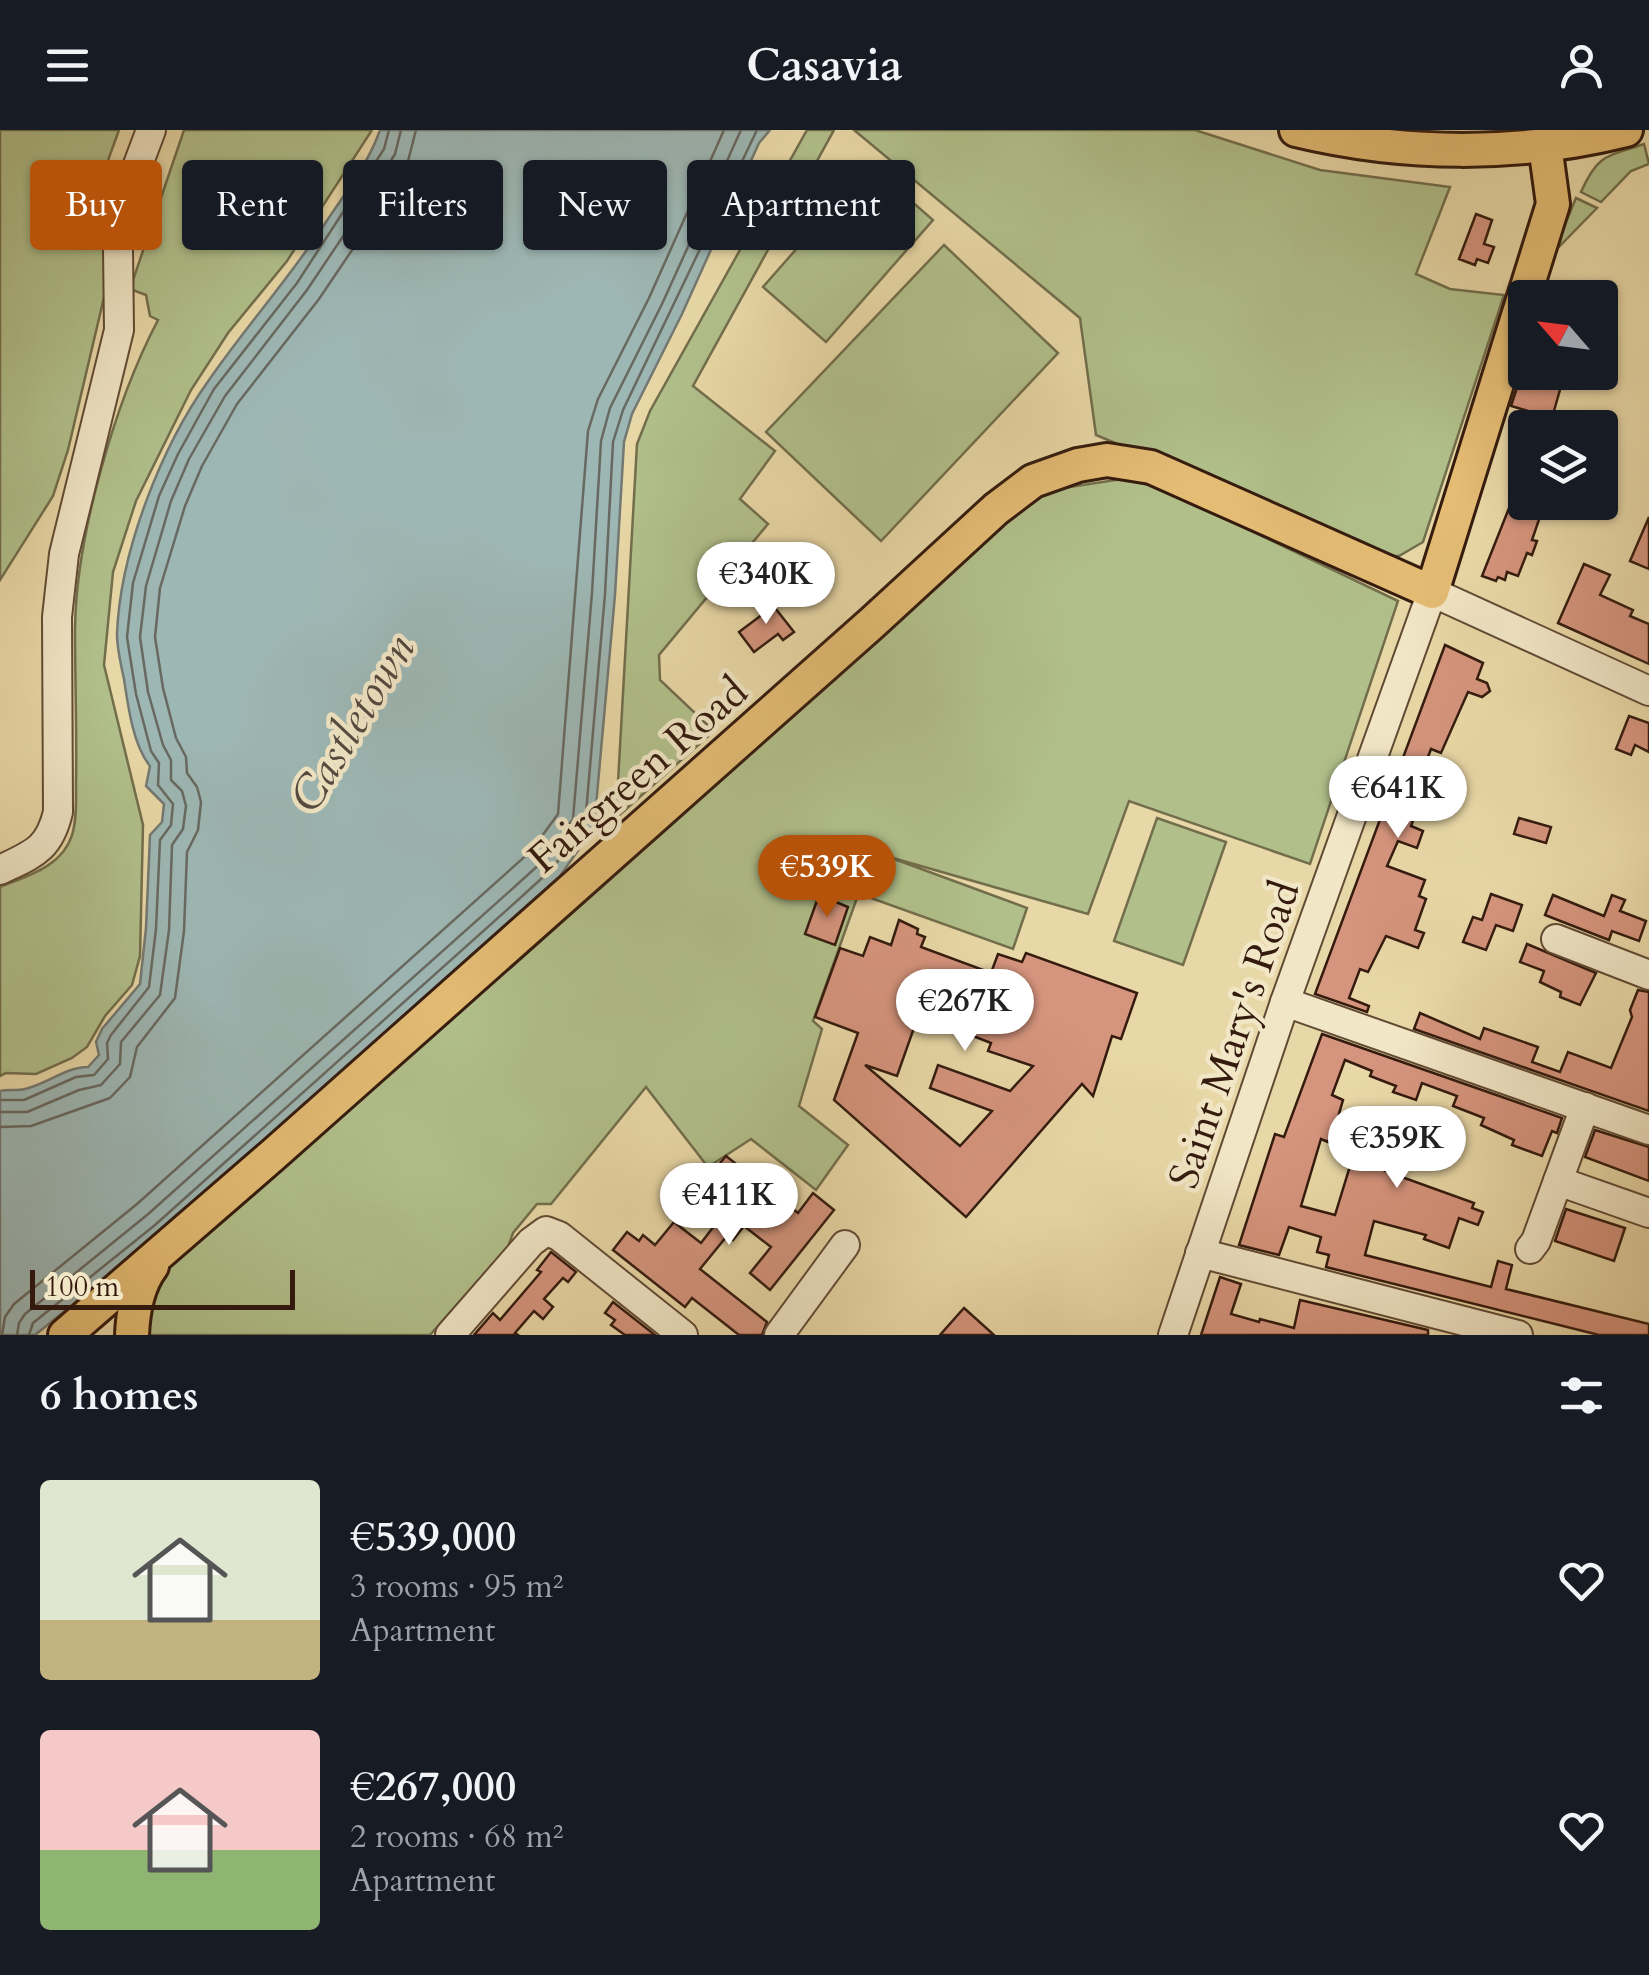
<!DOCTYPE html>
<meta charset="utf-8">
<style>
body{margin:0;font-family:Cardo,serif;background:#242831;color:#f1f3f6;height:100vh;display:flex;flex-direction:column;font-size:38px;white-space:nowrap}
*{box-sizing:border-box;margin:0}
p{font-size:32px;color:#9ea1a6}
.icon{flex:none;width:55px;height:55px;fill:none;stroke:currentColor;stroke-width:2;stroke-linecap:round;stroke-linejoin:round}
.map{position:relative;height:1205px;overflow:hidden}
.details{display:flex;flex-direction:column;background:#171b24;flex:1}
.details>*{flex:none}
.hud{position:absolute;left:30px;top:30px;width:1000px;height:90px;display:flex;gap:20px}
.needle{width:65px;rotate:298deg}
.controls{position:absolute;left:1508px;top:150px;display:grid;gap:20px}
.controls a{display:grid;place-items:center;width:110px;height:110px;border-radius:10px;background:#171b24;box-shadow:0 2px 8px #0004;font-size:50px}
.scale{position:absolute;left:30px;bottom:25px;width:265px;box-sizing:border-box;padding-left:10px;border:5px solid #341b0e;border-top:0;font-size:28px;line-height:35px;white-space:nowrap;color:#341b0e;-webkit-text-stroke:8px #f1e6c6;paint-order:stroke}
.price{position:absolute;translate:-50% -85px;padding:0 22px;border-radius:35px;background:#fff;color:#222;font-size:32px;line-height:65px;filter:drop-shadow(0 2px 5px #0008)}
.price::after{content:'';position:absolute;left:50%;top:60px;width:30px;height:22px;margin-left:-15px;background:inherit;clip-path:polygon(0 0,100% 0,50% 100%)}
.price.selected{background:#b45309;color:#fff}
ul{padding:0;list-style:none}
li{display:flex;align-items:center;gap:30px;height:250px;padding:0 40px}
li span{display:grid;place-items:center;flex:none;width:280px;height:200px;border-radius:10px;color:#555}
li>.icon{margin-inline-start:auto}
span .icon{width:120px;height:120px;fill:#fffc;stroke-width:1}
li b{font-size:42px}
h2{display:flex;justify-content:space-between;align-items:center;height:120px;padding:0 40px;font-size:42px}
.pill{padding:0 35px;border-radius:10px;background:#171b24;box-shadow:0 2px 8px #0004;font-size:35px;line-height:90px}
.pill.selected{background:#b45309;color:#fff}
header{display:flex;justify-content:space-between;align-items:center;height:130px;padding:0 40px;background:#171b24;font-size:45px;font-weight:700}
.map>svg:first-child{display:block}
.green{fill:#b1c08b;stroke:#726e4c;stroke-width:2.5}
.water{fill:#9db7b4;stroke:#737972;stroke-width:2.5}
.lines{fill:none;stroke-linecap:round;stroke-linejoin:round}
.shore{stroke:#686961;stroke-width:2.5}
.building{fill:#d5947d;stroke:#341b0e;stroke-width:2.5;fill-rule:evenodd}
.minor-casing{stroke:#614a34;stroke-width:32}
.major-casing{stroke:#341b0e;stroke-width:38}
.minor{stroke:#f1e6c6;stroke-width:28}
.major{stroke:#e4bc74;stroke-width:32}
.labels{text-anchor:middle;stroke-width:9;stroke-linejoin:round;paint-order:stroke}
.street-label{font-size:42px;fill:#341b0e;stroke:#f1e6c6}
.water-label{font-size:45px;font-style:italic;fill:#544a40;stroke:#f1e6c6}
</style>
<header><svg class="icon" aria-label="menu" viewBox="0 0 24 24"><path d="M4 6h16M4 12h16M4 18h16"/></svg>Casavia<svg class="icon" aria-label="person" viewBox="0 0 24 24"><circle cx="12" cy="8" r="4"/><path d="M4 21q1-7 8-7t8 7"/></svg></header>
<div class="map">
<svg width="1649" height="1205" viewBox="0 0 1649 1205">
<rect width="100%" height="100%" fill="#e9d8a7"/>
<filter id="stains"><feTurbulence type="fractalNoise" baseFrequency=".002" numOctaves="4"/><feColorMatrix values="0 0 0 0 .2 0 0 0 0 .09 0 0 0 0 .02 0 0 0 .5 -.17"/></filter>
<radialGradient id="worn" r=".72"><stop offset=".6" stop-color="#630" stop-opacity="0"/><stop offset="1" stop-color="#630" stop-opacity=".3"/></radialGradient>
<g class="green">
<polygon points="0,0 119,0 98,58 111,77 105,163 68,320 53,366 0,450"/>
<path d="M 184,0 L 372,0 L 287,131 L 228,203 L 191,260 L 136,371 L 113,442 L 104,535 L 143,695 L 140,826 L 132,855 L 105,886 L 87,917 L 72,928 L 36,944 L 6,943 L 0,946 L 0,757 C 27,746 62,737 72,705 C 77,690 76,669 76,652 C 77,601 75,550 75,499 C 76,406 115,272 158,190 L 150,186 L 146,165 L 130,159 Z"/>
<polygon points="807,0 834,0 693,256 775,321 740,369 768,394 659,525 660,550 714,601 616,688 637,314 650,281"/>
<polygon points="854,0 1195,0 1320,40 1450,57 1416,144 1450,159 1504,165 1423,412 1399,426 1386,426 1096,305 1080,188"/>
<path d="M 1644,14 L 1649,34 L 1631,41 L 1601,72 L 1581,62 C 1598,24 1606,27 1644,14 Z"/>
<polygon points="870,35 933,90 826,212 763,157"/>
<polygon points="1576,68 1597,78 1553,123"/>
<polygon points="944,115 1058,223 881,411 766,302"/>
<polygon points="1122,349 1159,357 1398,471 1310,734 1129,671 1088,784 886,726 1027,778 1013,819 868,767 883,726 873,723 813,891 822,899 799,976 848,1015 816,1060 751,1009 708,1037 646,957 551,1074 537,1074 513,1103 508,1117 430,1205 150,1205 147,1181 161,1144 1025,373 1050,360"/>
<polygon points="1157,688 1226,712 1183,835 1114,811"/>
</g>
<path class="water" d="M 380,0 L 770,0 L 759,13 L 682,184 L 632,284 L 624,312 L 615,465 L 594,698 L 560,746 L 161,1103 L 35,1205 L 0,1205 L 0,961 C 9,959 16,961 25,959 C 48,954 65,937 88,937 L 99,925 L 96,912 L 102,899 L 140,854 L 146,798 L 150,705 L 162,692 L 164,674 L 146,656 L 150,636 C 133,615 128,576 124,549 C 121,535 117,519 117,504 C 120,422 161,317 209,250 C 245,198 287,151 322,98 C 342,67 368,35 380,0 Z"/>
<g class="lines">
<g class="shore">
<polyline points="0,970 24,970 76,947 94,945 108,929 107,913 111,905 149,857 156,799 160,710 171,695 173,674 158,655 159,633 151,621 136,564 127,507 133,453 159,366 178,324 214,259 297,153 384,19 389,0"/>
<polyline points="0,982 27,982 79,960 101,955 120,934 121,912 160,865 169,800 172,715 183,699 186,676 182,661 171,650 171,630 163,615 148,562 140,507 146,456 171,371 189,329 225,266 307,160 360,81 395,24 401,0"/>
<polyline points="0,997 31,996 110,968 130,947 137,917 175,868 184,801 187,722 198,700 201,672 197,657 187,643 186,627 176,608 163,558 155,507 160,458 185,376 202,336 237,274 319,169 373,89 408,31 416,0"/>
<polyline points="2,1205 5,1187 14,1174 137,1074 531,721 558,684 588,301 598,269 649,168 724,0"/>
<polyline points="17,1205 19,1193 25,1184 147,1085 511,760 543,731 573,689 592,463 601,311 610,278 662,174 741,0"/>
<polyline points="29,1205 33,1193 155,1095 519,769 552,739 585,694 605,464 613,312 623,280 757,0"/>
</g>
</g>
<g class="building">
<polygon points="1476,84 1492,90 1484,114 1494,117 1488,133 1477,129 1475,135 1459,129"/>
<polygon points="1523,239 1525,242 1565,242 1552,288 1511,276"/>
<polygon points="1523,343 1525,372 1545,372 1532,410 1537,411 1532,425 1527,423 1518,446 1507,442 1505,450 1498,447 1496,451 1482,446"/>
<polygon points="1649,387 1649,439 1630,431"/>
<polygon points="1584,434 1610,445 1600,465 1633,480 1630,486 1649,494 1649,534 1558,493"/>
<polygon points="768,469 794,502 783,510 778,504 754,522 739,502 763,484 758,477"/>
<polygon points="1445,515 1483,533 1477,549 1487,553 1490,561 1482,567 1468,562 1441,623 1431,619 1421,646 1409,677 1417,680 1411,696 1423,701 1417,718 1398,711 1387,736 1425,750 1419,766 1426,769 1415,800 1424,803 1418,818 1386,806 1368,842 1360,839 1349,868 1369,876 1367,882 1315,864"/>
<polygon points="1629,586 1649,593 1649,622 1635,615 1631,625 1616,619"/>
<polygon points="1519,688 1551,697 1546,713 1514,704"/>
<polygon points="1491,764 1522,775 1513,801 1496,795 1486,820 1463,812 1473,787 1482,790"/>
<polygon points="819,765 848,777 835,815 805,804"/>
<polygon points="1553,765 1604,786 1612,765 1625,770 1620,781 1646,791 1639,811 1612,801 1609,810 1545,785"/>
<path d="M 899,790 L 918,799 L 917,804 L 925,807 L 921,817 L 991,843 L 998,824 L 1022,832 L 1026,823 L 1137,863 L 1121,909 L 1112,906 L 1093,966 L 1082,954 L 966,1087 L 834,970 L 858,903 L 815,887 L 840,818 L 863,826 L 870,807 L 891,815 ZM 921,878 L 975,897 L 973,906 L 991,913 L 988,921 L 1033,936 L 1010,961 L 938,935 L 930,958 L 992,981 L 960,1016 L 865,935 L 897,946 Z"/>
<polygon points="1527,814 1596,843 1580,875 1560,867 1561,862 1540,852 1544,841 1520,832"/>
<polygon points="1638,860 1649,862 1649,981 1414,899 1420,883 1480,909 1484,898 1538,917 1532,932 1560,942 1568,922 1611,938 1632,887 1630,880"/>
<polygon points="1322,904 1562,988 1557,1003 1552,1001 1542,1026 1512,1015 1514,1010 1481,995 1484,988 1453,976 1457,966 1422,953 1416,970 1393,962 1396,956 1370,946 1372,941 1345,930 1332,965 1343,970 1338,987 1328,1012 1321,1009 1301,1076 1335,1085 1354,1023 1387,1033 1385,1041 1474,1073 1472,1078 1483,1082 1478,1095 1459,1088 1449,1118 1424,1109 1426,1105 1374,1091 1365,1125 1491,1157 1498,1131 1512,1135 1506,1159 1649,1194 1649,1205 1599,1205 1326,1137 1329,1125 1317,1122 1321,1107 1289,1097 1279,1125 1239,1115 1275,1004 1284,1007"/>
<polygon points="1595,1000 1649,1017 1649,1051 1585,1027"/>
<polygon points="726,1026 798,1083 813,1063 834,1080 770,1160 750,1143 771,1117 744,1096 733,1110 727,1106 700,1139 767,1192 762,1205 739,1205 692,1168 685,1177 613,1120 627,1102 639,1111 643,1105 655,1115 674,1092 701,1113 738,1065 711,1044"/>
<polygon points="1566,1079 1625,1098 1614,1131 1555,1111"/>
<polygon points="551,1122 576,1142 568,1152 563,1148 544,1169 553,1177 543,1189 534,1181 515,1203 518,1205 474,1205 493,1183 500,1190 541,1142 537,1140"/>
<polygon points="1220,1147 1241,1154 1231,1184 1259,1192 1260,1189 1294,1198 1300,1170 1428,1200 1428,1205 1201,1205"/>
<polygon points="613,1172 655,1205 625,1205 611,1195 615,1190 605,1183"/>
<polygon points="964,1178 994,1205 940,1205"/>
</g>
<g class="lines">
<g class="minor-casing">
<g id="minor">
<path d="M 0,740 C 33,724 49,720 58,682 L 57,487 L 64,424 L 119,200 L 118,119 L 127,64 L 151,0"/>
<polyline points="1556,809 1649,845"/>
<polyline points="1285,872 1649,1000"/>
<polyline points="1558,1051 1649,1083"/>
<polyline points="1530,1119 1536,1111 1585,977"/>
<polyline points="1200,1123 1518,1205"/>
<polyline points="450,1205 531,1112 546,1101 559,1106 683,1205"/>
<polyline points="779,1205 845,1115"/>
<polyline points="1173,1205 1285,872 1432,462 1649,561"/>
</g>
</g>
<g class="major-casing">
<g id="major">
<path d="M 1296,0 C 1404,26 1518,27 1626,0"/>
<polyline points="65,1205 274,1024 872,493 996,379 1033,351 1078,335 1107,330 1151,337 1432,462 1553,74 1545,15"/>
<path d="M 132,1205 C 133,1181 137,1156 152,1136"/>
</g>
</g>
<use href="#minor" class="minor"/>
<use href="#major" class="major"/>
</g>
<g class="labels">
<g class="street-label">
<text transform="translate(637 644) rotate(-41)" y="15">Fairgreen Road</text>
<text transform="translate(1233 904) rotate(-71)" y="15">Saint Mary's Road</text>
</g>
<g class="water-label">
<text transform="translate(351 593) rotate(-59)" y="16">Castletown</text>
</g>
</g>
<rect width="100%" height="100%" filter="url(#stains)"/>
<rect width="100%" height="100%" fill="url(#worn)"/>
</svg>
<div class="controls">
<a><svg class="needle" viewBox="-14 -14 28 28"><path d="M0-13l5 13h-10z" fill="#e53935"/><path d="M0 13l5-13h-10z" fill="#9ea1a6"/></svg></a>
<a><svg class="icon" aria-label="layers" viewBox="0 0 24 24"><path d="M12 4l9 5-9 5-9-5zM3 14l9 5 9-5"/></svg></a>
</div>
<div class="scale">100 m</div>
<b class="price" style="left:766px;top:497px">€340K</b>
<b class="price" style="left:1398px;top:711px">€641K</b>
<b class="price selected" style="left:827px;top:790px">€539K</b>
<b class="price" style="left:965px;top:924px">€267K</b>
<b class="price" style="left:1397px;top:1061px">€359K</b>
<b class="price" style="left:729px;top:1118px">€411K</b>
<div class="hud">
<a class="pill selected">Buy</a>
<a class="pill">Rent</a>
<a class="pill">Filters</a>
<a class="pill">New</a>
<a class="pill">Apartment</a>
</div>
</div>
<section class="details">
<h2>6 homes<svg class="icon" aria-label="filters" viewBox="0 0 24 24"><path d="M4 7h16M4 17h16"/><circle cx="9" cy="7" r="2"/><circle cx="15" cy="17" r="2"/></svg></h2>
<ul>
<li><span style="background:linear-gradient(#dfe7d0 70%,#c2b280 0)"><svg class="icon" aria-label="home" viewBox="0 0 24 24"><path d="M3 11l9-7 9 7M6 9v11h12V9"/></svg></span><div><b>€539,000</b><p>3 rooms · 95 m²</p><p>Apartment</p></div><svg class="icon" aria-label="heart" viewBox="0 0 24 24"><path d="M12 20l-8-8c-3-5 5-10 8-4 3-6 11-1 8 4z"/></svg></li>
<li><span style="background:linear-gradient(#f6c9c9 60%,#8fb573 0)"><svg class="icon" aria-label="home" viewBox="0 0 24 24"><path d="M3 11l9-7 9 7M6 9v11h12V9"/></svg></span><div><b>€267,000</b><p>2 rooms · 68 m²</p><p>Apartment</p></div><svg class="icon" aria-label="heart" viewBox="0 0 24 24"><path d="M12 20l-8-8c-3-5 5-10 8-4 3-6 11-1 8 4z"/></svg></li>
</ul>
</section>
